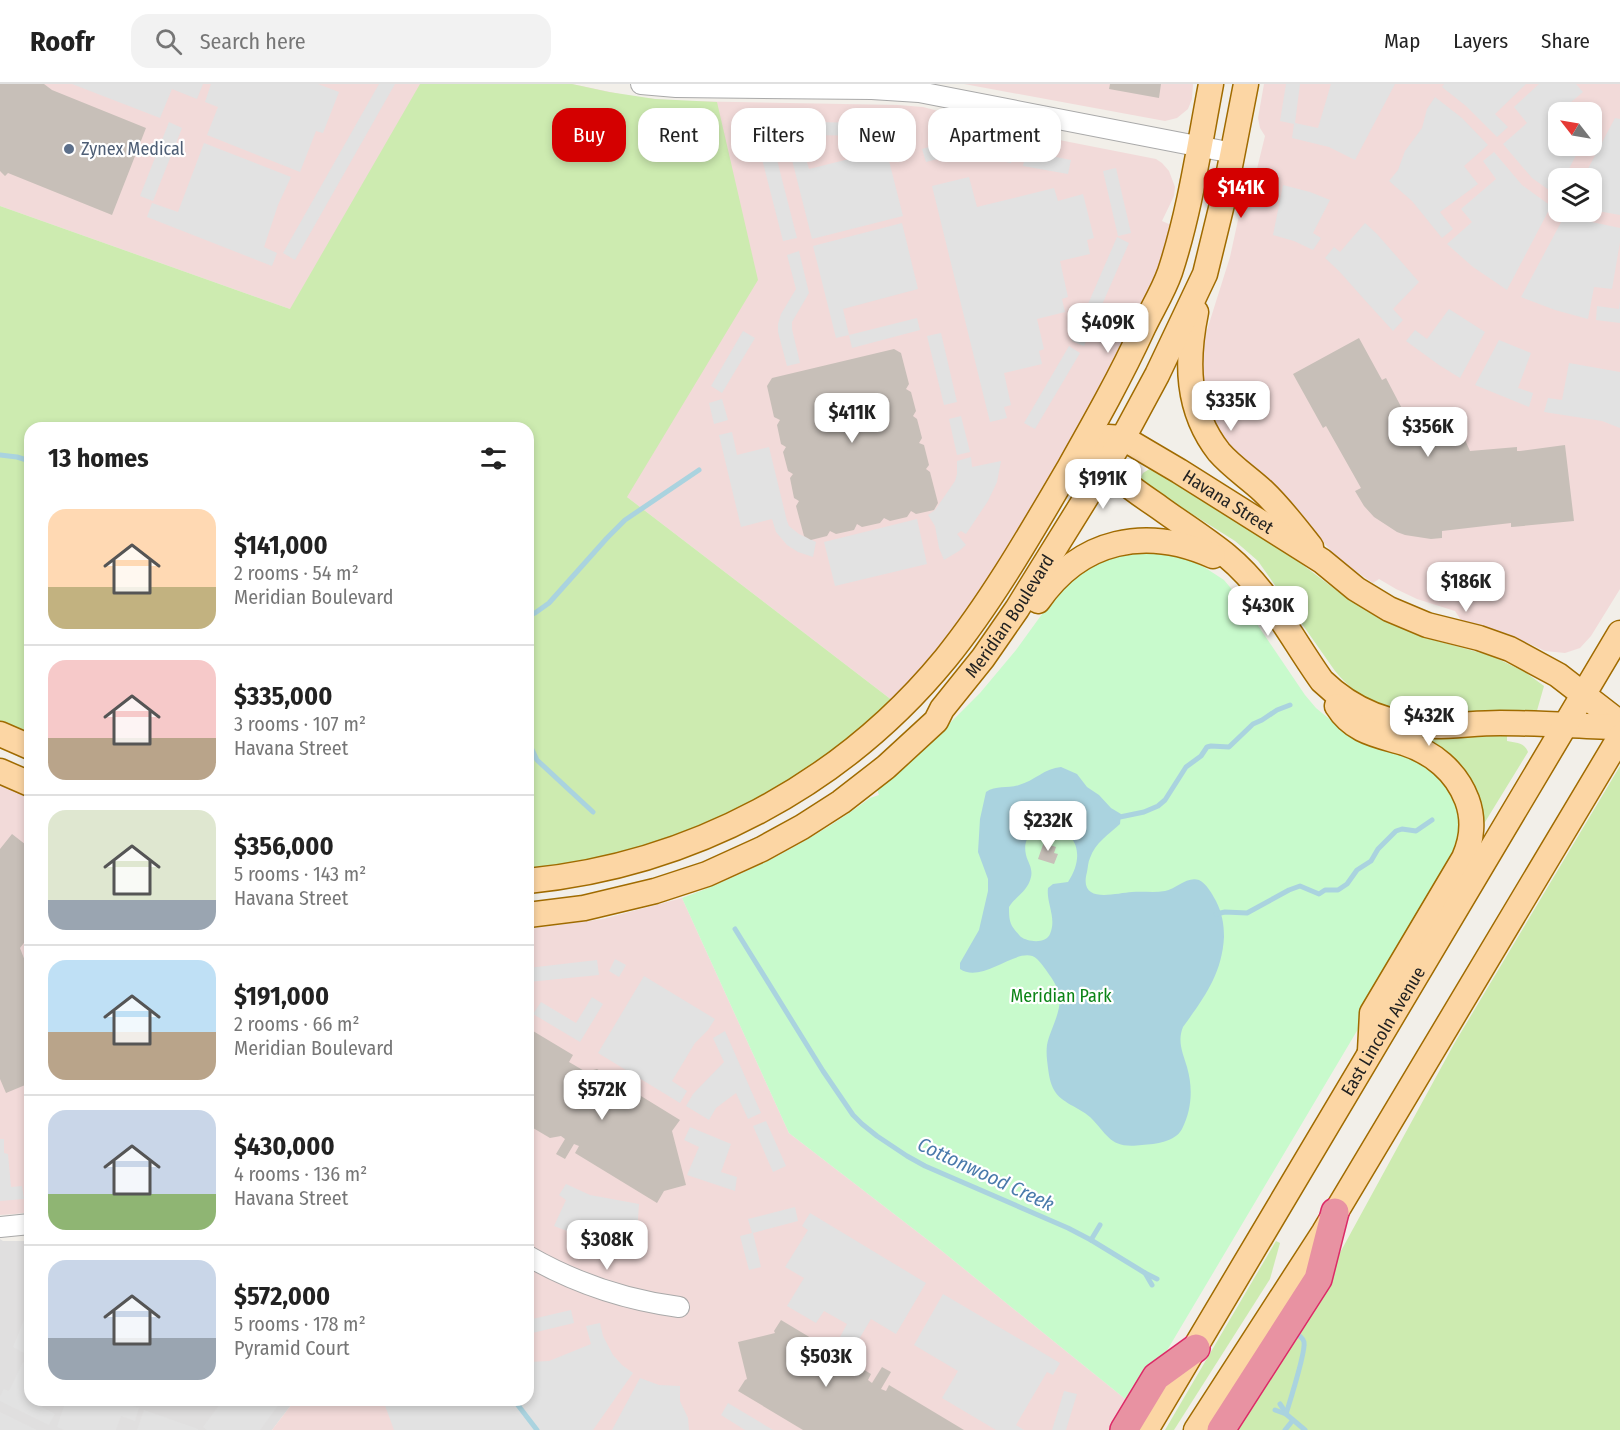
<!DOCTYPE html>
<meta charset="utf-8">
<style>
body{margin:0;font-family:"Fira Sans Condensed",sans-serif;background:#f2f2f2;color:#222;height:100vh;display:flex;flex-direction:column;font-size:22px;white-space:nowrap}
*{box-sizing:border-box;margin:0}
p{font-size:20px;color:#767676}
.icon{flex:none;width:33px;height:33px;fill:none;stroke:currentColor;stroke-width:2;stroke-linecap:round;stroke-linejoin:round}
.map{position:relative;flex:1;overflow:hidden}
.side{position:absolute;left:24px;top:338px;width:510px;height:984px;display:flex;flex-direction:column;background:#fff;border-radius:18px;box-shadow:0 3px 9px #0003}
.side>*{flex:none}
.banner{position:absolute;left:552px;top:24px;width:570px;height:54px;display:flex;gap:12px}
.needle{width:39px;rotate:301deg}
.tools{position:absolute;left:1548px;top:18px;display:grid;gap:12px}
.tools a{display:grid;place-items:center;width:54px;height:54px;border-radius:12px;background:#fff;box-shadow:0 3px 9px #0003;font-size:30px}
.price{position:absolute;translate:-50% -51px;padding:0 14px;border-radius:12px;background:#fff;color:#222;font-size:20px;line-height:39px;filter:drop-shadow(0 2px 3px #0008)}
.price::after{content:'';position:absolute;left:50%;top:36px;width:18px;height:14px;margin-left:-9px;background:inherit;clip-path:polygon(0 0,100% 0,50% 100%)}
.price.on{background:#d40000;color:#fff}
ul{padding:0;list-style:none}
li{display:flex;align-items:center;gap:18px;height:150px;padding:0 24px}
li+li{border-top:2px solid #e0e0e0}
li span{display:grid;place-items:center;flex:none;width:168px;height:120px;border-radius:18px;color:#555}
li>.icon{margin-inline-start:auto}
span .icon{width:72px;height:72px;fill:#fffc;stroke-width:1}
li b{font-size:26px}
h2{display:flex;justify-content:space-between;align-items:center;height:72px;padding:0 24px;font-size:26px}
.chip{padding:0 21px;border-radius:18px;background:#fff;box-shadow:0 3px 9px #0003;font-size:21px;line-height:54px}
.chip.on{background:#d40000;color:#fff}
header{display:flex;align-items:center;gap:36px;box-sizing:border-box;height:84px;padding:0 30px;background:#fff;border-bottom:2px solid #e0e0e0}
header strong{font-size:28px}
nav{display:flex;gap:33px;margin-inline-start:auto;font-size:21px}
.search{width:420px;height:54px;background:#f2f2f2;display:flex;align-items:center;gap:15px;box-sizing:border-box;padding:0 21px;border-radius:18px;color:#767676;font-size:22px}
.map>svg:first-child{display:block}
.residential{fill:#e0dfdf}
.commercial{fill:#f2dad9;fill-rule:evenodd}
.grass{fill:#cdebb0}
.park{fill:#c8facc}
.parking{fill:#e2e2e2}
.water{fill:#aad3df;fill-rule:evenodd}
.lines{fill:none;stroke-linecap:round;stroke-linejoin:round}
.stream{stroke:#aad3df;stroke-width:5}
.building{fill:#c7bfb8}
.minor-casing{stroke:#a9a9a9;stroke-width:22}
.major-casing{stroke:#a06b00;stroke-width:27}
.highway-casing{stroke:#dc2a67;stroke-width:30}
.minor{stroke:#fff;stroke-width:20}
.major{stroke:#fcd6a4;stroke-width:24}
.highway{stroke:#e892a2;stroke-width:27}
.service-dot{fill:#5c6f8a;stroke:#fff;stroke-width:2}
.labels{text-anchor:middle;stroke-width:4.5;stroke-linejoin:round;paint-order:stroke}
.service-label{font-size:18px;fill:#4e5e75;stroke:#fff;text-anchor:start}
.street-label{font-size:18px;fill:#222;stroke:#fff}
.park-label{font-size:18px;fill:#0c8416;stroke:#fff}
.water-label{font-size:20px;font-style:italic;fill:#4a7aab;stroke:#fff}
</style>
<header>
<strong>Roofr</strong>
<div class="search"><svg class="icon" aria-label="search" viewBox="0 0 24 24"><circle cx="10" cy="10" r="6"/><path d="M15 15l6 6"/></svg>Search here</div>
<nav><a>Map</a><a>Layers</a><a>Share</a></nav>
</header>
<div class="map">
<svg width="1620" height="1346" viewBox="0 0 1620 1346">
<rect width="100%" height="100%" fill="#f2efe9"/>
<polygon class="residential" points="27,1153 30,1153 30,1316 295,1316 272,1346 0,1346 0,1155 3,1157 24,1157"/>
<g class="commercial">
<polygon points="0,0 572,0 634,13 678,17 898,21 923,23 1014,47 1156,75 1162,79 1169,87 1175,103 1174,112 1162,137 1171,141 1154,199 1112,294 987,497 952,550 893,617 627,413 528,344 290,225 0,122"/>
<polygon points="964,0 1193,0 1192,15 1188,25 1177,34 1165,37"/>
<path d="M 1264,0 L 1620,0 L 1620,505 L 1591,552 L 1580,564 L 1565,569 L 1545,567 L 1508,550 L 1461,536 L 1455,527 L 1417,515 L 1396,505 L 1379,495 L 1373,499 L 1338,475 L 1287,416 L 1238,371 L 1221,350 L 1212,334 L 1205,313 L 1202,295 L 1202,262 L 1230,173 L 1245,104 L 1249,97 L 1255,93 L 1265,52 L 1260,44 L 1258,34 ZM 1558,28 L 1592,28 L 1592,62 L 1558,62 ZM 1558,94 L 1592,94 L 1592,128 L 1558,128 Z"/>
<polygon points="0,699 30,711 30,1128 15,1130 0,1131"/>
<polygon points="682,814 789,1049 937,1163 1134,1322 1119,1346 272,1346 295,1316 528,1316 528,845 603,835"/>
</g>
<g class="grass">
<polygon points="420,0 572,0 609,8 655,15 717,18 758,196 627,413 893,617 869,639 783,703 711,740 632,768 528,787 528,344 30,344 30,652 0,639 0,122 290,225"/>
<path d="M 1151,384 L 1170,394 L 1279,463 L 1344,512 L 1380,535 L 1419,552 L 1492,572 L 1525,588 L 1544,602 L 1536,630 C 1522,628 1508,626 1494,627 C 1474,628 1453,633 1433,633 C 1396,632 1359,617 1335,587 L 1258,477 L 1235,457 L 1143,399 L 1141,393 L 1143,389 Z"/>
<path d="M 1507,650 L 1507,657 C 1516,659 1524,658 1528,668 L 1482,743 L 1426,655 Z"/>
<polygon points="1620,682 1620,1346 1231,1346 1336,1176 1454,960"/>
<polygon points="1276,1157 1280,1159 1270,1195 1174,1346 1165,1346"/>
</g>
<path class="park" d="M 1155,468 L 1189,476 L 1204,483 L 1224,496 L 1240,515 L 1305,611 L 1316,624 L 1344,647 L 1409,671 L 1429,680 L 1456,710 L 1464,746 L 1430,824 L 1134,1322 L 937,1163 L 789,1049 L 682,814 C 750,789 812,757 870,714 L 879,711 L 877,705 L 933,656 L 980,609 L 1016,566 L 1058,508 L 1091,481 L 1123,469 Z"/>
<g class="parking">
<polygon points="72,0 203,0 197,15 172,5 160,34"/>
<polygon points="211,0 318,0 339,8 323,49 316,47 300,88 207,51 218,23 205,18"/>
<polygon points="379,0 395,0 295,176 283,169"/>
<polygon points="1286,0 1300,0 1295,39 1318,44 1331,0 1395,0 1355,76 1329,63 1292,54 1294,40 1280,37"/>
<polygon points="1444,0 1526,0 1495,30 1508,43 1497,53 1466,22 1442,3"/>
<polygon points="1539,0 1576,0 1583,8 1558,29 1558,62 1581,62 1564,94 1558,94 1558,106 1556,111 1532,94 1503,60 1527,39 1514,23"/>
<polygon points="1435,13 1462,34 1488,61 1464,82 1478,100 1440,128 1453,145 1442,154 1412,117 1389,97 1398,86 1405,67 1422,44 1427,25"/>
<polygon points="1615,34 1620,35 1620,131 1592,126 1592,94 1583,94"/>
<polygon points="169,38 182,44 153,117 140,112"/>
<polygon points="809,38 873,39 873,51 882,49 903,132 812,155 789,64 802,61 809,85 877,68 873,52 809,51"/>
<polygon points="953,56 956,70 926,78 922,65"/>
<polygon points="966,56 1014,65 1011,79 963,70"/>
<polygon points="204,59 291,93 278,121 264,163 277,169 272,182 147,133 152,119 178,128"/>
<polygon points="1026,67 1071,76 1068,90 1023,82"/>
<polygon points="1494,68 1522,101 1551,122 1507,206 1473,183 1447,160 1472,138 1461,125 1496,95 1483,77"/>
<polygon points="776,72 797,154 783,157 762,75"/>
<polygon points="1116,84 1131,149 1118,152 1103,87"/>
<polygon points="969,93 977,123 1054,104 1058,117 1083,110 1094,154 1087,156 1090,170 1060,177 1068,213 1062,215 1065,228 1037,235 1044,265 1039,267 1042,280 1004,289 1011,321 1004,323 1007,334 990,338 932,102"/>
<polygon points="1283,101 1310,108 1330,116 1313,149 1321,154 1313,166 1294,157 1273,151"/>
<polygon points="1566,129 1587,137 1620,144 1620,158 1612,205 1594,203 1588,235 1555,226 1521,213"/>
<polygon points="902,139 918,205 843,225 849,251 917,234 920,246 852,264 849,251 836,254 813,162"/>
<polygon points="1365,139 1377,150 1419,198 1393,225 1403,236 1393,247 1363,214 1339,187 1325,174 1334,163 1340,168"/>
<polygon points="1117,153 1129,159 1084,262 1072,257"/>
<polygon points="799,167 809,209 792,238 792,245 800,279 787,282 778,248 778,240 781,230 796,205 787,171"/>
<polygon points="1620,217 1620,239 1596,236 1597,222 1619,225"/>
<polygon points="1449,225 1485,248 1460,294 1439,281 1406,257 1415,246 1427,255"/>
<polygon points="743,247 755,254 722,309 711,302"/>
<polygon points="941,249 957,318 944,321 927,252"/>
<polygon points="1499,256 1531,269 1518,304 1533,309 1529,323 1475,301"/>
<polygon points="1069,262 1080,269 1035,345 1024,339"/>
<polygon points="1569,279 1620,288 1620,344 1602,337 1544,328 1548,314 1562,316"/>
<polygon points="722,315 728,336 714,340 709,319"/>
<polygon points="961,332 970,368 957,371 949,335"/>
<polygon points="732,348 737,371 769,363 787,437 789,442 799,450 816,458 813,473 798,468 787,461 776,448 772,435 741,443 719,351"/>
<polygon points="971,373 972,383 1001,377 997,398 988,417 966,450 961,447 957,450 966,461 959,467 944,476 939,464 935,442 928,431 935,426 955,397 957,390 957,377"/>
<polygon points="917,435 927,480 835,502 824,458"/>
<polygon points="615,875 626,881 619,893 609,887"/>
<polygon points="597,876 599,891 528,898 528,884"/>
<polygon points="644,892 715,935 708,946 695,959 672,997 687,1007 680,1019 598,969"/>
<polygon points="592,913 603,920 580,958 533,930 541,918 576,939"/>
<polygon points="725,947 761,1029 748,1035 736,1009 716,1024 709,1036 686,1022 693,1010 724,978 713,954"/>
<polygon points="766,1037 786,1082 773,1088 753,1042"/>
<polygon points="690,1043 731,1060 721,1088 737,1093 735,1107 687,1091 699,1063 684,1056"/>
<polygon points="0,1055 4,1055 4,1069 8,1070 11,1103 22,1102 24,1115 0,1117"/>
<polygon points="566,1100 590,1111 639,1120 636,1164 588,1155 554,1142 566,1116 559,1111"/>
<polygon points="795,1123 798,1137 753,1149 761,1183 749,1186 740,1152 752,1149 748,1135"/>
<polygon points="810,1129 926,1199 896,1250 871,1235 855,1262 840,1253 847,1240 824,1227 816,1239 787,1222 804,1194 785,1183 808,1146 802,1142"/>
<polygon points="943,1210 1060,1279 1053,1291 1047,1288 1016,1341 1024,1346 996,1346 942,1314 958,1287 914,1261"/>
<polygon points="571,1226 574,1239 528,1250 528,1236"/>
<polygon points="24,1236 30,1238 30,1258 24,1269 13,1263"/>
<polygon points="600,1239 603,1252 613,1271 622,1281 633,1289 593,1346 394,1346 383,1316 528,1316 528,1278 549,1277 591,1260 586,1242"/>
<polygon points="23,1278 30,1281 30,1316 45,1316 42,1323 55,1330 49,1341 0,1317 0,1312 4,1305 9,1307"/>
<polygon points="640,1294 659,1301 680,1302 680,1317 688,1334 689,1346 612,1346"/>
<polygon points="1064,1307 1077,1310 1069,1336 1066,1346 1052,1346"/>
<polygon points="66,1316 115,1316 139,1324 135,1337 121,1332 116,1346 64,1346 57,1343"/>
<polygon points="223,1316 282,1316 260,1346 207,1346 203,1343"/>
<polygon points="728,1319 773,1346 745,1346 721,1331"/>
<polygon points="144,1326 198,1345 198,1346 137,1346"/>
<polygon points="0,1328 37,1346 0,1346"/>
</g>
<path class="water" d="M 1061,683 L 1077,690 L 1087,703 L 1099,711 L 1111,724 L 1121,730 L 1120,740 C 1109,750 1095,759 1090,774 C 1088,778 1088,783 1087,788 C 1078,821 1115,809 1132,808 C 1143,807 1154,809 1165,807 C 1176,805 1187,792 1199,796 C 1207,800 1212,810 1216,817 C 1222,829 1224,840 1224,853 C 1222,890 1204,914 1183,943 C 1177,958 1183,969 1187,983 C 1193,1004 1192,1025 1182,1045 C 1175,1058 1156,1060 1142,1061 C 1110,1065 1109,1052 1090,1033 C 1079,1023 1061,1019 1054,1006 C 1050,999 1049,991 1048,984 C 1047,976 1046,969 1047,961 C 1050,945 1063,926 1059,909 C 1057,900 1043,881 1037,875 C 1020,859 983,901 960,885 L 960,879 L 979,846 L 988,807 L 988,795 L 978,768 L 980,735 L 986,708 C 996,701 1008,705 1019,701 C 1034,697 1045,684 1061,683 ZM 1049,742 C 1080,748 1084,774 1068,798 L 1053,800 L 1048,804 C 1046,819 1057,834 1050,850 C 1046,860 1028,858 1021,853 C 1018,850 1014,845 1012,842 C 1009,836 1009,830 1009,823 C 1016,812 1028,807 1031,793 C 1033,784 1028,779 1026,771 C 1022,753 1034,744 1049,742 Z"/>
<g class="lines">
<g class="stream">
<polyline points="0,371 17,373 30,377"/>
<polyline points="528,532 535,529 549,519 607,454 625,436 699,386"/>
<polyline points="528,657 537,676 593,728"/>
<polyline points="1115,734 1144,728 1158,722 1165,716 1186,683 1201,672 1207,663 1211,662 1229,663 1253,640 1262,636 1277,626 1290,621"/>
<polyline points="1216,830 1225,828 1247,829 1289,806 1300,802 1319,810 1325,806 1338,806 1347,800 1357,786 1371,777 1378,765 1396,747 1402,745 1416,747 1432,736"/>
<polyline points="735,845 823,987 853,1031 862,1040 877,1052 907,1072 925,1082 1068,1144 1091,1156 1145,1189 1152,1201"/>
<polyline points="1091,1156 1100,1141"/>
<polyline points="1145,1189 1157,1195"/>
<polyline points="514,1316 537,1346"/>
<polyline points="1280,1320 1286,1329"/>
<polyline points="1275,1326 1286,1330 1305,1346"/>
<path d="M 1286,1330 C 1290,1317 1306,1267 1304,1258 C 1303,1253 1297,1250 1293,1248"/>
<polyline points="1285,1346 1293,1336"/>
</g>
</g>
<g class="building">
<polygon points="0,0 44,0 52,6 146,44 112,131 8,89 5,92 0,87"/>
<polygon points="1110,0 1161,0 1159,14 1109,5"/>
<polygon points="1359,254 1382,296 1386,294 1408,336 1417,333 1429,332 1429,329 1442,332 1442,331 1449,334 1455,337 1455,339 1463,347 1462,349 1470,367 1517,363 1517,367 1520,367 1565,361 1574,437 1512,443 1511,443 1511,439 1442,447 1442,454 1431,455 1405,451 1397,448 1374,433 1364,422 1355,407 1361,404 1326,342 1323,344 1293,290"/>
<polygon points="894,265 901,269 909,300 906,305 911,308 916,327 913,332 917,335 922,354 919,359 924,361 929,381 926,385 930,388 938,419 934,426 916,430 911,427 907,433 890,437 884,434 880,439 862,443 857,440 854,446 836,450 830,447 827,452 811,456 804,452 796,422 799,417 794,414 790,394 793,390 788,387 783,368 786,363 781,360 777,341 780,336 774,333 767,302 772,294"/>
<polygon points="12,750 30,764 30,851 20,864 30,890 30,999 6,1009 0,995 0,765"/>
<polygon points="1046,752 1052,753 1050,761 1056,763 1054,769 1058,770 1054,780 1038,775"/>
<polygon points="528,944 573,971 569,978 586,988 597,985 680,1036 672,1047 686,1101 664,1107 657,1119 575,1069 579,1062 574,1060 565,1075 556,1070 565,1055 561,1052 550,1054 528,1041"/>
<polygon points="781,1236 871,1290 868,1296 872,1299 882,1283 891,1288 881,1305 886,1307 889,1301 964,1346 803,1346 738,1307 745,1296 747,1295 738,1258 775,1249 774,1247"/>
<polygon points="181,1316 199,1316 195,1321 189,1321"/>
</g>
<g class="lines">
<g class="minor-casing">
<g id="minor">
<polyline points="641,0 676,3 872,5 919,8 1233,69"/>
<polyline points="0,1143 30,1140"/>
<path d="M 528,1172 C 575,1199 626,1216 679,1223"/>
</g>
</g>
<g class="major-casing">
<g id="major">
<path d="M 1196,228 C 1186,277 1186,326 1219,368 C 1232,383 1249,394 1263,407 C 1281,424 1296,444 1311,463"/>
<path id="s1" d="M 1108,353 L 1123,354 L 1179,387 L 1322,477 L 1356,505 L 1389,525 L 1427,541 L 1479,554 L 1510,565 L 1558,591 L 1620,639"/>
<path d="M 1098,369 C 1113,393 1137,408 1160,424 C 1182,440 1206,455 1227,472 C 1268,506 1292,555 1322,597 C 1353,627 1391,642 1435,642 C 1456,642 1478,639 1500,639 C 1540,639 1580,642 1620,643"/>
<path d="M 1038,517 C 1081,455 1146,442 1213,472"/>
<path d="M 1337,622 C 1353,648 1377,651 1404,659 C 1432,668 1456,687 1467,716 C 1474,735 1472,756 1464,774 L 1372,929 L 1370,967"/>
<polyline points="0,650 30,663"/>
<polyline points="0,687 30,700"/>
<path d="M 528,797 C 691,781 842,701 946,574 C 992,517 1032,447 1069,384 C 1095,338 1121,292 1143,244 C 1152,225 1163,208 1170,188 C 1190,127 1199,63 1211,0"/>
<path id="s2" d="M 528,831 L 584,824 L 655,807 L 707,790 L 762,765 L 802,743 L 841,718 L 886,683 L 936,637 L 942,625 L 983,574 L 1017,525 L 1123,354 L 1157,291 L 1205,190 L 1225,108 L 1246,0"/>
<path id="s3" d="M 1146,1346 L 1620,549"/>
<polyline points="1196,1346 1324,1148 1620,653"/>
</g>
</g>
<g class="highway-casing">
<g id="highway">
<polyline points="1124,1346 1156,1293 1196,1264"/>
<polyline points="1221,1346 1318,1195 1335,1128"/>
</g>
</g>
<use href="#minor" class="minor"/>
<use href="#major" class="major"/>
<use href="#highway" class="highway"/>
</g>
<circle class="service-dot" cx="69" cy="65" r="6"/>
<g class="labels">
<g class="service-label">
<text x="81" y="71">Zynex Medical</text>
</g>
<g class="street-label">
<text dy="6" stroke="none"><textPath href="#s1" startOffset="138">Havana Street</textPath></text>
<text dy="6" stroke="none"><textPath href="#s2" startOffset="590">Meridian Boulevard</textPath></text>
<text dy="6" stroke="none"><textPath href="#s3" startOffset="464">East Lincoln Avenue</textPath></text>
</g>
<g class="park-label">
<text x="1061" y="918">Meridian Park</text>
</g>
<g class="water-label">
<text transform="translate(986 1090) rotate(25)" y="7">Cottonwood Creek</text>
</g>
</g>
</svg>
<div class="tools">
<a><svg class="needle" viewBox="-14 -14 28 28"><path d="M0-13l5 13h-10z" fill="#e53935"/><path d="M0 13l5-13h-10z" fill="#767676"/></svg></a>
<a><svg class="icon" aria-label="layers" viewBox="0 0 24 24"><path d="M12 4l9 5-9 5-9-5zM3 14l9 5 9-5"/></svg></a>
</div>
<b class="price on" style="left:1241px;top:135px">$141K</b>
<b class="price" style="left:1108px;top:270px">$409K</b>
<b class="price" style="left:1231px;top:348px">$335K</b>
<b class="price" style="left:852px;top:360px">$411K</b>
<b class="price" style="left:1428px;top:374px">$356K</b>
<b class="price" style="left:1103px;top:426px">$191K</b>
<b class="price" style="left:1466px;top:529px">$186K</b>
<b class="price" style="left:1268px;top:553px">$430K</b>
<b class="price" style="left:1429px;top:663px">$432K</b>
<b class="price" style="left:1048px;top:768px">$232K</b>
<b class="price" style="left:602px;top:1037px">$572K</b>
<b class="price" style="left:607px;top:1187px">$308K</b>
<b class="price" style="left:826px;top:1304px">$503K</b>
<div class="banner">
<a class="chip on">Buy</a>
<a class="chip">Rent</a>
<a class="chip">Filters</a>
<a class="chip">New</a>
<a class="chip">Apartment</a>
</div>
<section class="side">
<h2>13 homes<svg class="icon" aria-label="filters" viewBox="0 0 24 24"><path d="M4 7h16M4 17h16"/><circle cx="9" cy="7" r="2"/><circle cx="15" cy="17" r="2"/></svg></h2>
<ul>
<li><span style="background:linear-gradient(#ffd9b3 65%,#c2b280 0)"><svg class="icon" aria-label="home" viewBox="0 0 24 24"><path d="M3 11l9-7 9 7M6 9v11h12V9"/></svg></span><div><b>$141,000</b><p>2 rooms · 54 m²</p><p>Meridian Boulevard</p></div></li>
<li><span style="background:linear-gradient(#f6c9c9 65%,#b9a48a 0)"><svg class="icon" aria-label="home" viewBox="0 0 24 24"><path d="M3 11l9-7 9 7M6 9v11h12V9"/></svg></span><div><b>$335,000</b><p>3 rooms · 107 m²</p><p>Havana Street</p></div></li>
<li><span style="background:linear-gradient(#dfe7d0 75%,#9aa5b1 0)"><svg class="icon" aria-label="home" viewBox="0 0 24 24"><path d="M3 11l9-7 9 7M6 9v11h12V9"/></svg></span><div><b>$356,000</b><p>5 rooms · 143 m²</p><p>Havana Street</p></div></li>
<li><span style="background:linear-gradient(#bfe0f5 60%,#b9a48a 0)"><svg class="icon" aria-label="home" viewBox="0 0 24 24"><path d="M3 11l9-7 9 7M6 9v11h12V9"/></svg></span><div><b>$191,000</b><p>2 rooms · 66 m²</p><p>Meridian Boulevard</p></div></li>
<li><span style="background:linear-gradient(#c9d6e8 70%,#8fb573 0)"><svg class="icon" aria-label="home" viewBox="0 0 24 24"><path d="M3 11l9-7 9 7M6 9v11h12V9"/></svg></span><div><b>$430,000</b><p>4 rooms · 136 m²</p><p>Havana Street</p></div></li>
<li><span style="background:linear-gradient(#c9d6e8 65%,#9aa5b1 0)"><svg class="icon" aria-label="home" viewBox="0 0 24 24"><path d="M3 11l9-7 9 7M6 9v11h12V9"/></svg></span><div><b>$572,000</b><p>5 rooms · 178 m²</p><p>Pyramid Court</p></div></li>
</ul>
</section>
</div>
